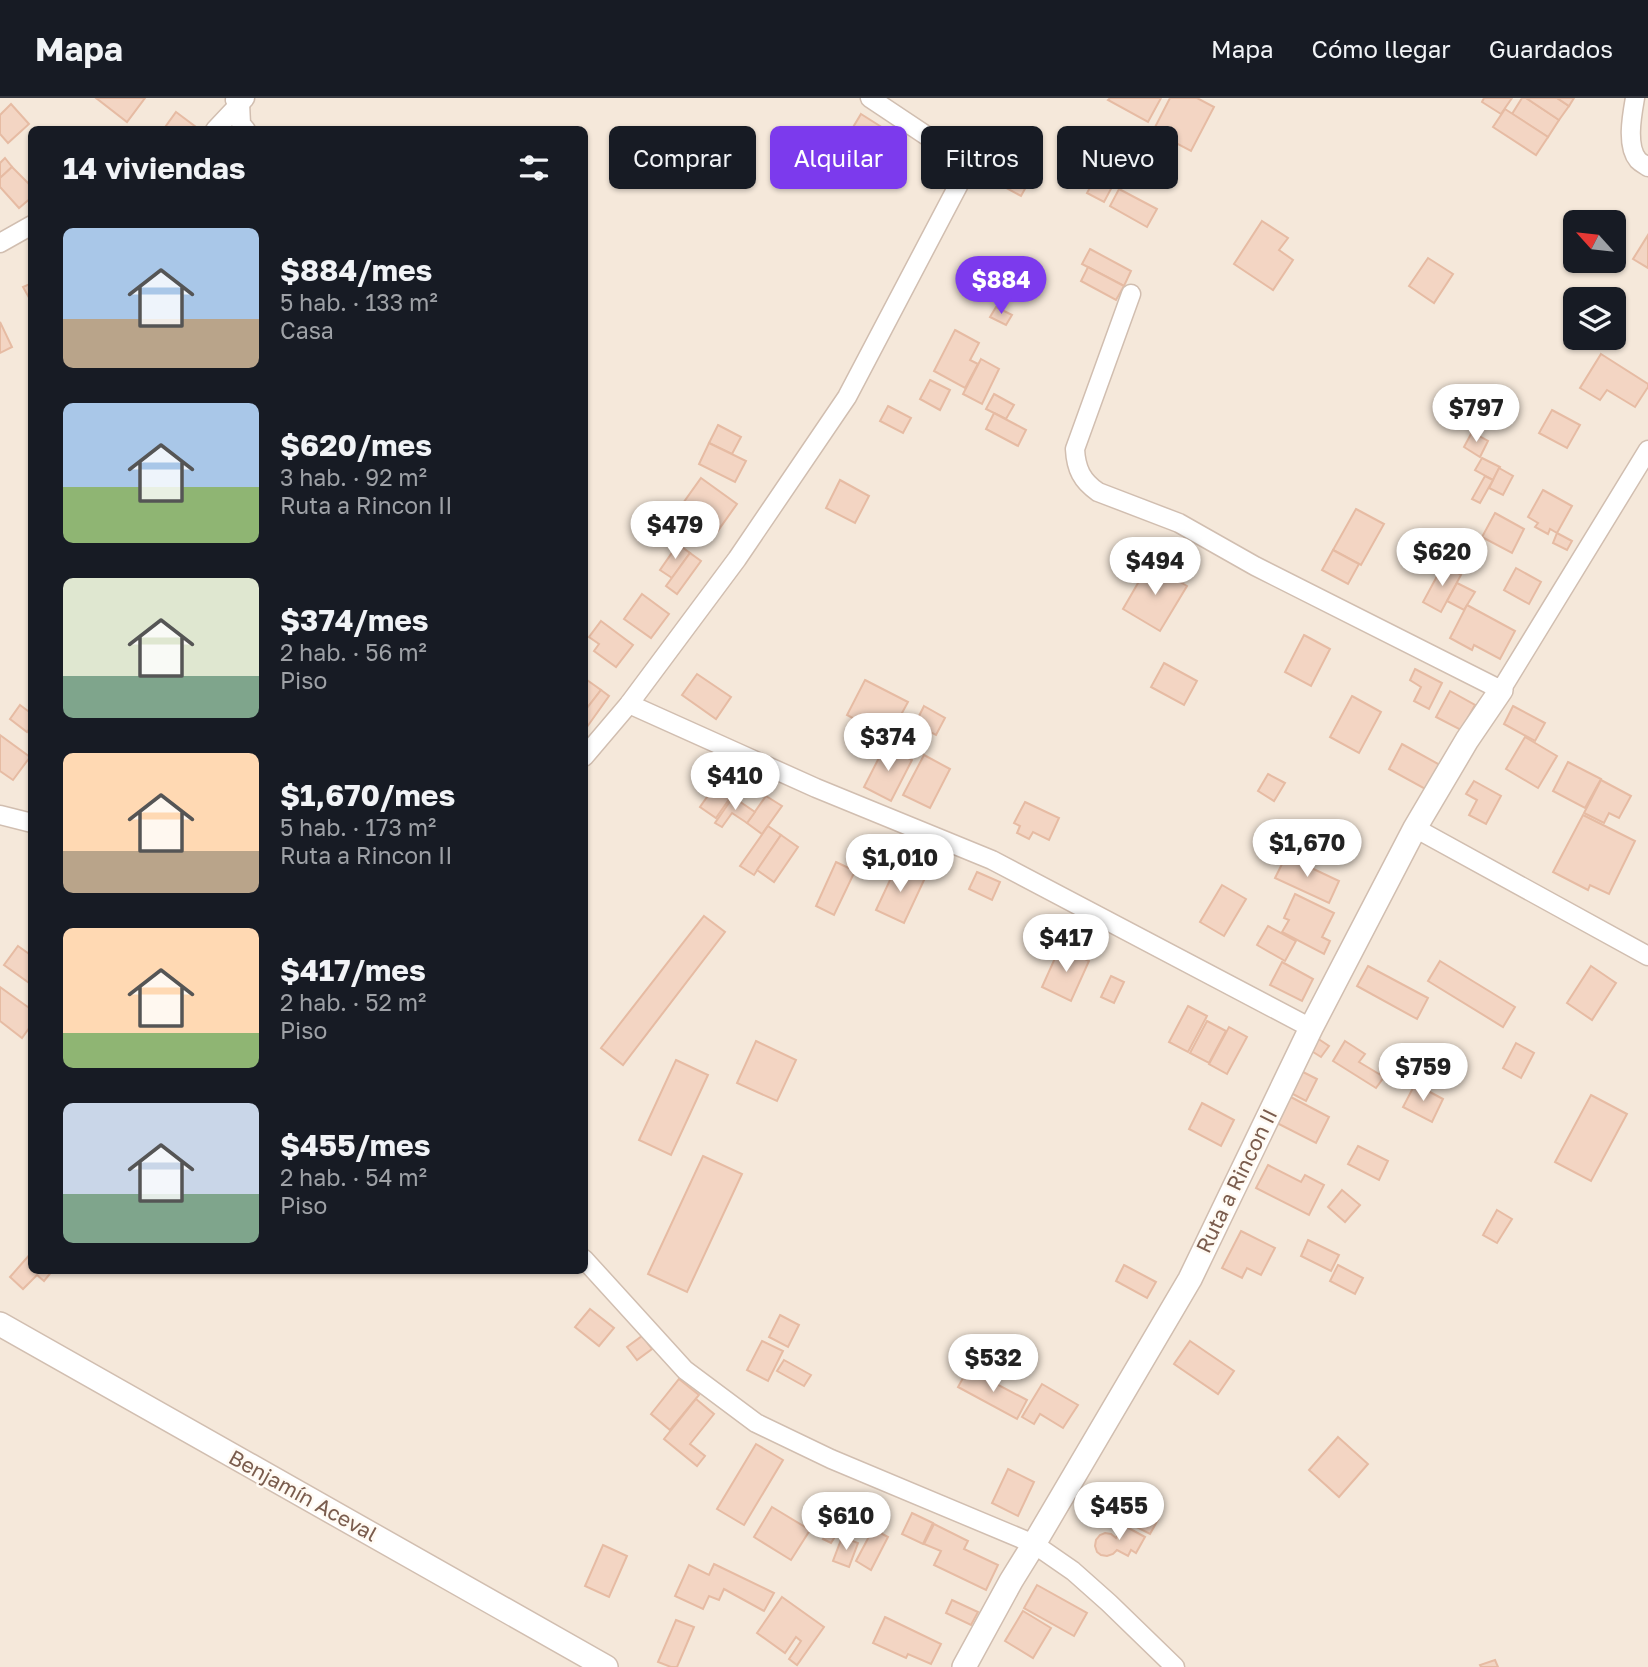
<!DOCTYPE html>
<html lang="es">
<meta charset="utf-8">
<style>
body{margin:0;font-family:"Golos Text",sans-serif;background:#20242c;color:#f1f3f6;height:100vh;display:flex;flex-direction:column;font-size:26px;white-space:nowrap}
*{box-sizing:border-box;margin:0}
p{font-size:23px;color:#9ea1a6}
.icon{flex:none;width:38px;height:38px;fill:none;stroke:currentColor;stroke-width:2;stroke-linecap:round;stroke-linejoin:round}
.map{position:relative;flex:1;overflow:hidden}
.panel{position:absolute;left:28px;top:28px;width:560px;height:1148px;display:flex;flex-direction:column;background:#171b24;border-radius:10px;box-shadow:0 2px 5px #0004}
.panel>*{flex:none}
.top-card{position:absolute;left:609px;top:28px;width:665px;height:63px;display:flex;gap:14px}
.needle{width:46px;rotate:297deg}
.controls{position:absolute;left:1563px;top:112px;display:grid;gap:14px}
.controls a{display:grid;place-items:center;width:63px;height:63px;border-radius:10px;background:#171b24;box-shadow:0 2px 5px #0004;font-size:35px}
.price{position:absolute;translate:-50% -60px;padding:0 16px;border-radius:24px;background:#fff;color:#222;font-size:23px;line-height:46px;filter:drop-shadow(0 2px 4px #0008)}
.price::after{content:'';position:absolute;left:50%;top:42px;width:21px;height:16px;margin-left:-10px;background:inherit;clip-path:polygon(0 0,100% 0,50% 100%)}
.price.on{background:#7c3aed;color:#fff}
ul{padding:0;list-style:none}
li{display:flex;align-items:center;gap:21px;height:175px;padding:0 35px}
li span{display:grid;place-items:center;flex:none;width:196px;height:140px;border-radius:10px;color:#555}
li>.icon{margin-inline-start:auto}
span .icon{width:84px;height:84px;fill:#fffc;stroke-width:1}
li b{font-size:30px}
h2{display:flex;justify-content:space-between;align-items:center;height:84px;padding:0 35px;font-size:30px}
.pill{padding:0 24px;border-radius:10px;background:#171b24;box-shadow:0 2px 5px #0004;font-size:24px;line-height:63px}
.pill.on{background:#7c3aed;color:#fff}
header{display:flex;align-items:center;gap:42px;box-sizing:border-box;height:98px;padding:0 35px;background:#171b24;border-bottom:2px solid #363941}
header strong{font-size:33px}
nav{display:flex;gap:38px;margin-inline-start:auto;font-size:24px}
.map>svg:first-child{display:block}
.residential{fill:#f5e8da;fill-rule:evenodd}
.building{fill:#f3d5c3;stroke:#e6bba3;stroke-width:2}
.lines{fill:none;stroke-linecap:round;stroke-linejoin:round}
.minor-casing{stroke:#d1beb0;stroke-width:21}
.tertiary-casing{stroke:#d1beb0;stroke-width:26}
.minor{stroke:#fff;stroke-width:18}
.tertiary{stroke:#fff;stroke-width:23}
.labels{text-anchor:middle;stroke-width:5;stroke-linejoin:round;paint-order:stroke}
.street-label{font-size:21px;fill:#7a5c4d;stroke:#fffaf3}
</style>
<header>
<strong>Mapa</strong>
<nav><a>Mapa</a><a>Cómo llegar</a><a>Guardados</a></nav>
</header>
<div class="map">
<svg width="1648" height="1569" viewBox="0 0 1648 1569">
<rect width="100%" height="100%" fill="#fdf6ec"/>
<path class="residential" d="M 0,0 L 1648,0 L 1648,1569 L 0,1569 ZM 32,32 L 584,32 L 584,1172 L 32,1172 ZM 1575,124 L 1614,124 L 1614,163 L 1575,163 ZM 1575,201 L 1614,201 L 1614,240 L 1575,240 Z"/>
<g class="building">
<polygon points="96,0 145,0 127,24"/>
<polygon points="1110,0 1161,0 1148,24 1108,2"/>
<polygon points="1170,0 1197,0 1214,9 1191,53 1153,33"/>
<polygon points="1484,0 1512,0 1501,16 1482,4"/>
<polygon points="1522,0 1526,0 1559,22 1548,39 1512,16"/>
<polygon points="1526,0 1557,0 1569,8 1559,22"/>
<polygon points="1557,0 1574,0 1569,8"/>
<polygon points="11,6 29,26 8,45 0,36 0,17"/>
<polygon points="1505,11 1548,39 1536,57 1493,29"/>
<polygon points="176,14 196,29 194,32 163,32"/>
<polygon points="861,16 891,35 882,49 852,31"/>
<polygon points="867,40 882,49 872,67 856,57"/>
<polygon points="5,60 12,69 0,80 0,65"/>
<polygon points="1015,61 1032,70 1023,87 1026,89 1021,98 1001,87"/>
<polygon points="12,69 32,89 32,99 19,110 0,89 0,80"/>
<polygon points="1095,80 1112,89 1104,104 1087,95"/>
<polygon points="1119,91 1157,111 1147,129 1110,108"/>
<polygon points="1262,123 1288,140 1279,152 1293,162 1273,192 1234,166"/>
<polygon points="1648,137 1648,170 1633,161"/>
<polygon points="1090,151 1131,173 1124,188 1082,166"/>
<polygon points="1428,160 1453,176 1434,205 1409,188"/>
<polygon points="1088,169 1124,188 1116,202 1081,183"/>
<polygon points="32,185 32,205 23,189"/>
<polygon points="996,209 1012,217 1006,227 990,219"/>
<polygon points="0,224 12,249 0,255"/>
<polygon points="955,232 979,245 970,262 978,266 965,290 934,273"/>
<polygon points="1601,256 1648,286 1648,289 1635,309 1607,292 1600,302 1580,290"/>
<polygon points="981,261 999,271 982,306 963,296"/>
<polygon points="930,282 950,292 940,312 920,301"/>
<polygon points="994,296 1014,307 1006,321 986,311"/>
<polygon points="888,308 911,320 903,335 880,323"/>
<polygon points="1552,312 1580,327 1567,350 1539,335"/>
<polygon points="994,315 1026,332 1018,348 986,331"/>
<polygon points="718,327 741,339 732,356 709,345"/>
<polygon points="1472,334 1488,343 1480,359 1464,349"/>
<polygon points="709,345 746,363 735,384 699,366"/>
<polygon points="1482,360 1500,369 1493,382 1475,372"/>
<polygon points="1499,370 1513,378 1503,397 1489,390"/>
<polygon points="1485,378 1493,382 1480,405 1472,401"/>
<polygon points="701,380 737,406 717,434 681,408"/>
<polygon points="840,382 869,398 855,425 826,410"/>
<polygon points="1543,392 1572,408 1557,435 1550,431 1548,436 1535,429 1538,425 1528,419"/>
<polygon points="1356,411 1384,426 1361,467 1333,452"/>
<polygon points="1495,415 1524,431 1512,455 1482,439"/>
<polygon points="1557,435 1572,443 1567,452 1553,445"/>
<polygon points="678,446 690,455 672,480 660,472"/>
<polygon points="1333,452 1359,466 1348,486 1322,472"/>
<polygon points="690,455 701,463 677,496 666,488"/>
<polygon points="1149,466 1187,488 1160,533 1123,511"/>
<polygon points="1443,467 1461,477 1441,514 1423,504"/>
<polygon points="1516,470 1541,484 1529,506 1504,492"/>
<polygon points="1457,485 1475,494 1464,512 1447,503"/>
<polygon points="642,496 669,516 651,540 624,521"/>
<polygon points="1467,507 1515,533 1500,561 1474,547 1472,552 1450,540"/>
<polygon points="601,523 633,547 616,569 594,553 599,546 589,539"/>
<polygon points="1304,537 1330,551 1311,588 1285,574"/>
<polygon points="1164,565 1197,583 1184,607 1151,589"/>
<polygon points="1415,571 1442,585 1429,611 1414,603 1421,589 1410,582"/>
<polygon points="697,576 731,599 716,621 682,597"/>
<polygon points="587,582 601,592 584,614 584,585"/>
<polygon points="865,582 908,604 889,639 847,617"/>
<polygon points="601,592 609,598 587,629 584,627 584,614"/>
<polygon points="1450,593 1475,607 1461,632 1436,619"/>
<polygon points="1352,598 1381,614 1359,655 1330,639"/>
<polygon points="20,607 32,616 32,628 27,634 10,621"/>
<polygon points="924,608 945,620 936,637 915,626"/>
<polygon points="1513,608 1545,625 1535,643 1504,626"/>
<polygon points="900,618 923,630 907,660 885,648"/>
<polygon points="0,637 30,659 13,682 0,673"/>
<polygon points="1525,639 1557,658 1538,690 1506,671"/>
<polygon points="1402,646 1440,667 1427,692 1389,671"/>
<polygon points="885,648 912,662 891,703 864,689"/>
<polygon points="924,657 950,671 930,710 903,697"/>
<polygon points="1568,664 1601,681 1585,710 1553,693"/>
<polygon points="723,676 739,687 716,720 700,709"/>
<polygon points="1268,676 1285,685 1274,703 1258,693"/>
<polygon points="1601,682 1631,698 1619,720 1609,715 1604,725 1584,715"/>
<polygon points="1474,683 1501,698 1486,726 1469,717 1477,702 1466,696"/>
<polygon points="766,698 782,708 762,736 747,725"/>
<polygon points="733,699 755,714 747,725 732,715 722,729 715,725"/>
<polygon points="1025,704 1059,720 1049,742 1033,734 1029,741 1017,735 1020,728 1014,725"/>
<polygon points="1583,717 1635,743 1609,796 1590,787 1588,792 1553,774"/>
<polygon points="768,728 781,737 754,777 740,768"/>
<polygon points="781,737 798,749 774,784 757,772"/>
<polygon points="1286,758 1339,783 1329,805 1275,780"/>
<polygon points="836,764 855,773 834,817 816,808"/>
<polygon points="897,767 925,780 904,825 876,812"/>
<polygon points="977,774 1000,784 992,802 969,791"/>
<polygon points="1222,787 1246,801 1224,838 1200,824"/>
<polygon points="1295,796 1334,815 1322,839 1330,843 1324,856 1282,834 1289,822 1284,820"/>
<polygon points="704,818 725,834 623,967 601,950"/>
<polygon points="1083,820 1094,826 1082,852 1063,843 1069,831 1076,834"/>
<polygon points="1268,828 1296,843 1285,863 1257,847"/>
<polygon points="18,848 32,858 32,887 4,867"/>
<polygon points="1060,849 1089,863 1071,903 1042,889"/>
<polygon points="1440,863 1515,909 1503,929 1428,883"/>
<polygon points="1282,864 1313,881 1302,903 1270,887"/>
<polygon points="1368,868 1428,900 1417,921 1357,888"/>
<polygon points="1591,868 1616,885 1592,922 1567,905"/>
<polygon points="1111,878 1124,884 1114,905 1101,899"/>
<polygon points="0,889 32,912 32,926 22,940 0,923"/>
<polygon points="1188,908 1207,918 1188,954 1169,944"/>
<polygon points="1207,923 1226,933 1209,965 1190,955"/>
<polygon points="1229,929 1247,939 1227,976 1209,966"/>
<polygon points="1317,940 1329,948 1321,959 1310,952"/>
<polygon points="756,943 796,962 777,1003 737,985"/>
<polygon points="1345,943 1365,956 1359,964 1384,979 1376,990 1333,963"/>
<polygon points="1516,945 1534,955 1521,980 1503,970"/>
<polygon points="676,962 708,977 671,1057 639,1042"/>
<polygon points="1301,973 1317,981 1306,1003 1289,994"/>
<polygon points="1415,986 1443,1001 1432,1024 1403,1009"/>
<polygon points="1287,997 1329,1019 1316,1045 1273,1023"/>
<polygon points="1591,997 1627,1016 1591,1083 1555,1064"/>
<polygon points="1202,1005 1234,1022 1221,1048 1189,1031"/>
<polygon points="1358,1048 1388,1063 1379,1082 1348,1066"/>
<polygon points="703,1058 742,1076 687,1194 648,1176"/>
<polygon points="1268,1067 1301,1084 1305,1077 1324,1087 1309,1117 1256,1090"/>
<polygon points="1342,1092 1360,1107 1345,1124 1328,1109"/>
<polygon points="1497,1112 1512,1121 1497,1145 1483,1137"/>
<polygon points="1241,1133 1275,1150 1261,1177 1247,1170 1242,1180 1222,1170"/>
<polygon points="1308,1142 1339,1157 1331,1173 1301,1158"/>
<polygon points="32,1154 32,1172 53,1172 44,1183 37,1177 23,1191 10,1179"/>
<polygon points="1124,1167 1156,1184 1147,1200 1116,1183"/>
<polygon points="1338,1167 1363,1180 1355,1196 1330,1183"/>
<polygon points="590,1211 614,1230 599,1248 575,1229"/>
<polygon points="780,1217 799,1227 788,1249 769,1239"/>
<polygon points="642,1238 652,1251 637,1262 627,1249"/>
<polygon points="762,1243 783,1253 768,1283 747,1272"/>
<polygon points="1190,1243 1234,1273 1218,1296 1174,1266"/>
<polygon points="784,1262 811,1277 804,1288 777,1273"/>
<polygon points="968,1271 1027,1302 1017,1321 958,1289"/>
<polygon points="679,1281 699,1297 670,1332 651,1316"/>
<polygon points="1042,1286 1078,1307 1063,1330 1040,1316 1034,1326 1022,1319"/>
<polygon points="696,1301 714,1316 690,1346 705,1358 697,1368 664,1341"/>
<polygon points="1338,1339 1368,1366 1339,1399 1309,1372"/>
<polygon points="756,1346 783,1362 744,1427 717,1411"/>
<polygon points="1008,1371 1034,1384 1018,1418 992,1405"/>
<polygon points="1122,1400 1159,1420 1150,1436 1113,1417"/>
<polygon points="772,1409 810,1432 791,1462 754,1439"/>
<polygon points="820,1412 843,1426 831,1445 823,1441 828,1433 813,1424"/>
<polygon points="912,1415 933,1425 923,1446 902,1436"/>
<polygon points="934,1426 968,1443 964,1451 998,1467 986,1492 934,1467 941,1453 924,1446"/>
<polygon points="1123,1427 1145,1439 1136,1455 1131,1452 1128,1458 1117,1452 1113,1456 1107,1458 1101,1457 1097,1454 1095,1448 1096,1442 1100,1437 1105,1435 1111,1436 1116,1440"/>
<polygon points="873,1431 888,1439 871,1472 856,1463"/>
<polygon points="842,1439 858,1445 849,1469 833,1463"/>
<polygon points="603,1447 627,1458 609,1499 585,1488"/>
<polygon points="714,1466 774,1495 764,1513 724,1491 719,1502 709,1498 703,1511 675,1498 689,1467 709,1477"/>
<polygon points="1037,1487 1087,1515 1074,1538 1024,1510"/>
<polygon points="782,1499 824,1529 797,1567 789,1561 801,1543 796,1539 785,1555 757,1535"/>
<polygon points="952,1502 978,1514 971,1527 946,1515"/>
<polygon points="1023,1513 1051,1530 1033,1560 1005,1543"/>
<polygon points="885,1519 941,1546 931,1566 908,1556 906,1560 873,1545"/>
<polygon points="676,1522 694,1529 677,1569 671,1569 658,1564"/>
<polygon points="1495,1562 1498,1569 1481,1569 1480,1567"/>
</g>
<g class="lines">
<g class="minor-casing">
<g id="minor">
<path d="M 1635,0 C 1632,17 1626,48 1638,62 C 1641,65 1645,67 1648,69"/>
<polyline points="235,2 240,5 241,26 246,32"/>
<polyline points="215,32 245,0"/>
<polyline points="0,145 32,127"/>
<path d="M 1131,196 L 1075,351 C 1076,371 1082,383 1098,394 L 1179,425 L 1255,468 L 1501,592 L 1648,352"/>
<polyline points="629,606 816,690 992,762 1311,930"/>
<polyline points="584,659 629,606 737,461 847,299 960,84 962,68 954,56 870,0"/>
<polyline points="0,717 32,725"/>
<polyline points="1415,730 1648,858"/>
<polyline points="584,1161 685,1272 756,1325 831,1361 1034,1446 1073,1473 1109,1505 1175,1569"/>
</g>
</g>
<g class="tertiary-casing">
<g id="tertiary">
<polyline points="0,1226 606,1569"/>
<polyline points="964,1569 1011,1483 1034,1446 1190,1181 1311,930 1415,730 1467,642 1501,592"/>
</g>
</g>
<use href="#minor" class="minor"/>
<use href="#tertiary" class="tertiary"/>
</g>
<g class="labels">
<g class="street-label">
<text transform="translate(1237 1083) rotate(-64)" y="7">Ruta a Rincon II</text>
<text transform="translate(303 1398) rotate(29)" y="7">Benjamín Aceval</text>
</g>
</g>
</svg>
<div class="controls">
<a><svg class="needle" viewBox="-14 -14 28 28"><path d="M0-13l5 13h-10z" fill="#e53935"/><path d="M0 13l5-13h-10z" fill="#9ea1a6"/></svg></a>
<a><svg class="icon" aria-label="layers" viewBox="0 0 24 24"><path d="M12 4l9 5-9 5-9-5zM3 14l9 5 9-5"/></svg></a>
</div>
<b class="price on" style="left:1001px;top:218px">$884</b>
<b class="price" style="left:1476px;top:346px">$797</b>
<b class="price" style="left:675px;top:463px">$479</b>
<b class="price" style="left:1442px;top:490px">$620</b>
<b class="price" style="left:1155px;top:499px">$494</b>
<b class="price" style="left:888px;top:675px">$374</b>
<b class="price" style="left:735px;top:714px">$410</b>
<b class="price" style="left:1307px;top:781px">$1,670</b>
<b class="price" style="left:900px;top:796px">$1,010</b>
<b class="price" style="left:1066px;top:876px">$417</b>
<b class="price" style="left:1423px;top:1005px">$759</b>
<b class="price" style="left:993px;top:1296px">$532</b>
<b class="price" style="left:1119px;top:1444px">$455</b>
<b class="price" style="left:846px;top:1454px">$610</b>
<div class="top-card">
<a class="pill">Comprar</a>
<a class="pill on">Alquilar</a>
<a class="pill">Filtros</a>
<a class="pill">Nuevo</a>
</div>
<section class="panel">
<h2>14 viviendas<svg class="icon" aria-label="filters" viewBox="0 0 24 24"><path d="M4 7h16M4 17h16"/><circle cx="9" cy="7" r="2"/><circle cx="15" cy="17" r="2"/></svg></h2>
<ul>
<li><span style="background:linear-gradient(#a9c7e8 65%,#b9a48a 0)"><svg class="icon" aria-label="home" viewBox="0 0 24 24"><path d="M3 11l9-7 9 7M6 9v11h12V9"/></svg></span><div><b>$884/mes</b><p>5 hab. · 133 m²</p><p>Casa</p></div></li>
<li><span style="background:linear-gradient(#a9c7e8 60%,#8fb573 0)"><svg class="icon" aria-label="home" viewBox="0 0 24 24"><path d="M3 11l9-7 9 7M6 9v11h12V9"/></svg></span><div><b>$620/mes</b><p>3 hab. · 92 m²</p><p>Ruta a Rincon II</p></div></li>
<li><span style="background:linear-gradient(#dfe7d0 70%,#7fa58c 0)"><svg class="icon" aria-label="home" viewBox="0 0 24 24"><path d="M3 11l9-7 9 7M6 9v11h12V9"/></svg></span><div><b>$374/mes</b><p>2 hab. · 56 m²</p><p>Piso</p></div></li>
<li><span style="background:linear-gradient(#ffd9b3 70%,#b9a48a 0)"><svg class="icon" aria-label="home" viewBox="0 0 24 24"><path d="M3 11l9-7 9 7M6 9v11h12V9"/></svg></span><div><b>$1,670/mes</b><p>5 hab. · 173 m²</p><p>Ruta a Rincon II</p></div></li>
<li><span style="background:linear-gradient(#ffd9b3 75%,#8fb573 0)"><svg class="icon" aria-label="home" viewBox="0 0 24 24"><path d="M3 11l9-7 9 7M6 9v11h12V9"/></svg></span><div><b>$417/mes</b><p>2 hab. · 52 m²</p><p>Piso</p></div></li>
<li><span style="background:linear-gradient(#c9d6e8 65%,#7fa58c 0)"><svg class="icon" aria-label="home" viewBox="0 0 24 24"><path d="M3 11l9-7 9 7M6 9v11h12V9"/></svg></span><div><b>$455/mes</b><p>2 hab. · 54 m²</p><p>Piso</p></div></li>
</ul>
</section>
</div>
